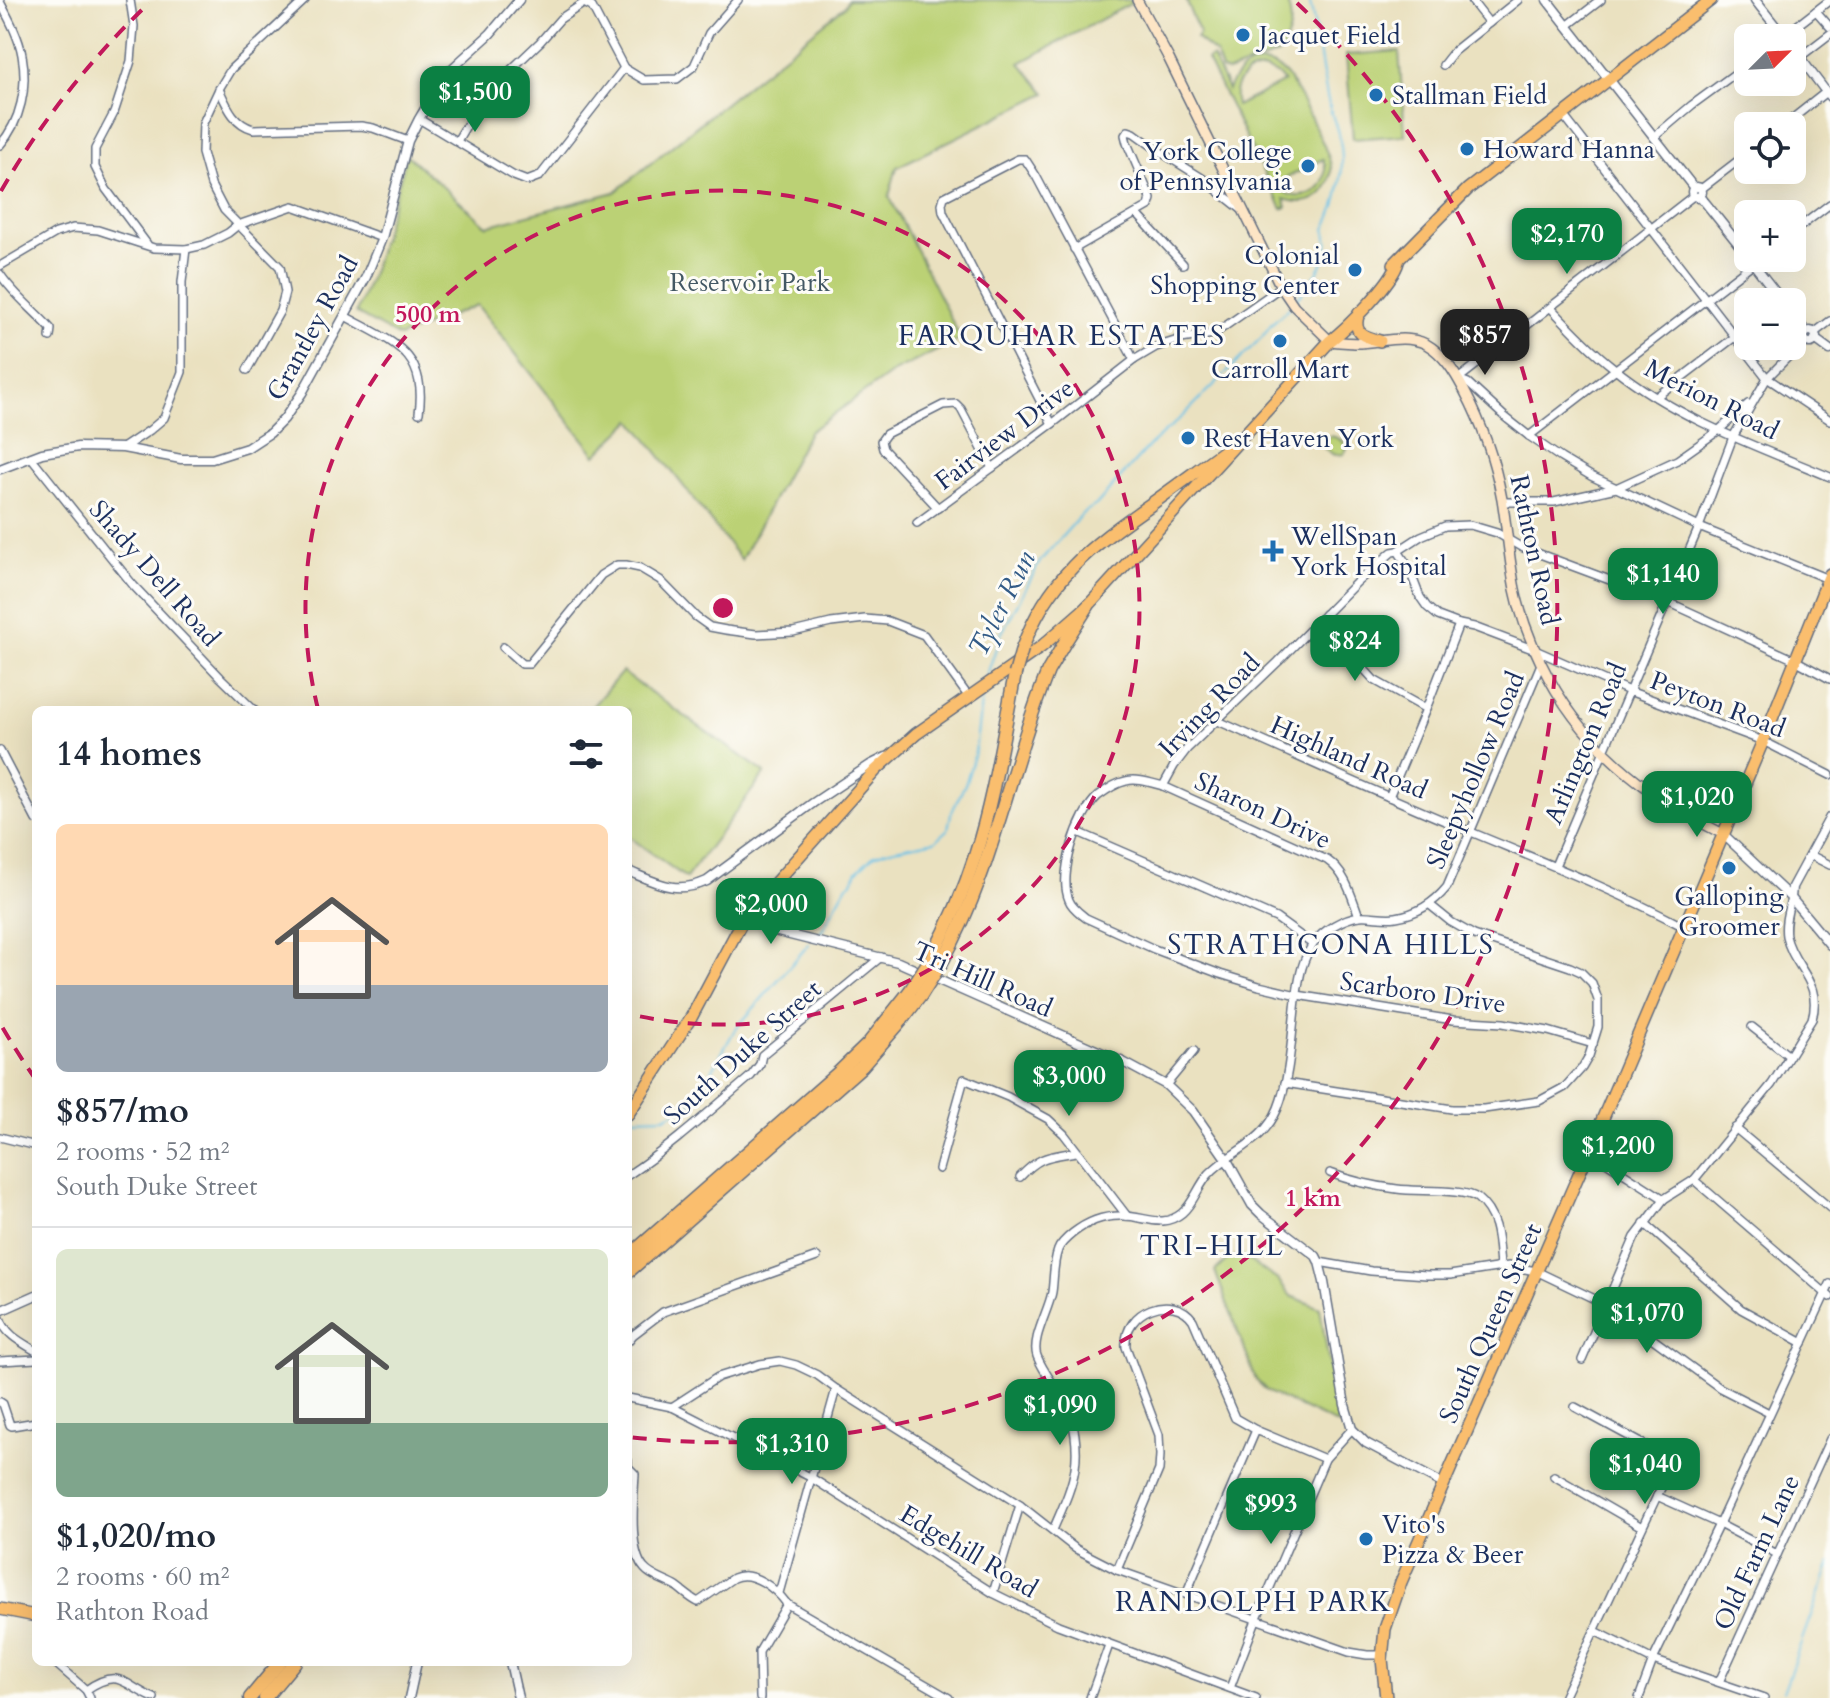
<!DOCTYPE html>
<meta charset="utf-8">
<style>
body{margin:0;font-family:Cardo,serif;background:#f2f2f3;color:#1f2937;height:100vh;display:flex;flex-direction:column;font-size:30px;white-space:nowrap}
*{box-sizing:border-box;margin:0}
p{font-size:26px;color:#747a83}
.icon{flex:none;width:44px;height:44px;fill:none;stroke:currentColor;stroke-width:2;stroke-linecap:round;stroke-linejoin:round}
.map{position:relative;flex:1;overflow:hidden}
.panel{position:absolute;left:32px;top:706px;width:600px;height:960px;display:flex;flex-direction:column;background:#fff;border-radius:12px;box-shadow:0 8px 32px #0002}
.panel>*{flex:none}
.needle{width:52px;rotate:66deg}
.controls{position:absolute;left:1734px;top:24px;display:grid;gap:16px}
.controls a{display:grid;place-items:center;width:72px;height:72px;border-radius:12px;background:#fff;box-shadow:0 8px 32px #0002;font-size:40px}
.price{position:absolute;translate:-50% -68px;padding:0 18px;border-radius:16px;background:#0b8043;color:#fff;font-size:26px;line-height:52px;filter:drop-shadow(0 2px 4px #0008)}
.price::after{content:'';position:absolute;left:50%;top:48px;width:24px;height:18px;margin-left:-12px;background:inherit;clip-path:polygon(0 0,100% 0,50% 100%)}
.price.current{background:#222;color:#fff}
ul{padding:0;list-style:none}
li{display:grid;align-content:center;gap:16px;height:424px;padding:0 24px}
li+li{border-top:2px solid #e0e1e3}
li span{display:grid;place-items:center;height:248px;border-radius:12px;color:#555}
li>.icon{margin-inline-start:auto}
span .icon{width:144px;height:144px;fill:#fffc;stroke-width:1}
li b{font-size:34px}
h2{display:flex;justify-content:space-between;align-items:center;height:96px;padding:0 24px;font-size:34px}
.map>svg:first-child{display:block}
.green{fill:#bbd175;stroke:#6b806a;stroke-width:2;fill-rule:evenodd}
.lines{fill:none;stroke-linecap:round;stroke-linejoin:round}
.stream{stroke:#68c1e6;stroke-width:2}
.minor-casing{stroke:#636d80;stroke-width:10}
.tertiary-casing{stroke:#636d80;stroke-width:11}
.secondary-casing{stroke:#636d80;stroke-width:12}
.primary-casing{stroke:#636d80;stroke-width:14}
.motorway-casing{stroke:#636d80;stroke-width:15}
.minor{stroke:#fff;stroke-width:7}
.tertiary{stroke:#fff;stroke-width:8}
.secondary{stroke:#fde5c5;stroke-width:9}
.primary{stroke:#fabe6e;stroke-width:11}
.motorway{stroke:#fabe6e;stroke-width:12}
.motorway-bridge-casing{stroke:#636d80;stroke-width:15;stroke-linecap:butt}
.motorway-bridge{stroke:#fabe6e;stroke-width:12}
.ring{fill:none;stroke:#c2185b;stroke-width:4;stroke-dasharray:14 10}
.poi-dot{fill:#1f6fb2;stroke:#fdfcf7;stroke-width:3}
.labels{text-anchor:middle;stroke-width:6;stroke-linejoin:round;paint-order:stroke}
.poi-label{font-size:26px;fill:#1b2f5e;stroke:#fdfcf7;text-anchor:start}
.park-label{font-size:26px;fill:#435864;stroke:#fdfcf7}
.street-label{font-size:26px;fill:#1b2f5e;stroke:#fdfcf7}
.neighbourhood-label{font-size:28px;letter-spacing:2px;fill:#1b2f5e;stroke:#fdfcf7}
.water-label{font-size:28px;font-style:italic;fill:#325b87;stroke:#fdfcf7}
.centre{fill:#c2185b;stroke:#fdfcf7;stroke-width:4}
.ring-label{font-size:24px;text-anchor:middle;font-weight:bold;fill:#c2185b;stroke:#fdfcf7;stroke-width:6;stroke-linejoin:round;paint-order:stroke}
</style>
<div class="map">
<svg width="1830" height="1698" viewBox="0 0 1830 1698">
<rect width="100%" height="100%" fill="#fdfcf7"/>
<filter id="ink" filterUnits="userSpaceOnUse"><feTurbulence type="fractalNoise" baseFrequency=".0125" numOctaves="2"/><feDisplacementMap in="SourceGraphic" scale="16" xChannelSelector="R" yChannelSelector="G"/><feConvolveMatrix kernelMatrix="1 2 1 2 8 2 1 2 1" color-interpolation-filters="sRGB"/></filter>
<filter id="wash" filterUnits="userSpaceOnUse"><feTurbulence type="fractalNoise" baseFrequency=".006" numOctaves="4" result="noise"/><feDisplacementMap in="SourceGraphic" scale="32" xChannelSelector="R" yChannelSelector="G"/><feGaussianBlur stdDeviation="1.8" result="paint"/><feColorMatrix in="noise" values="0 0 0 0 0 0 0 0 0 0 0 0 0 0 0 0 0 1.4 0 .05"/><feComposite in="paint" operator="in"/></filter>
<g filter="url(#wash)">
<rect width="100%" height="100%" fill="#eae1c0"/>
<g class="green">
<polygon points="848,0 1130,0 1132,3 1020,63 1046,93 897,167 889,196 961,339 891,373 809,432 741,560 632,420 596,455 477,305 399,337 356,313 372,273 407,155 487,226 615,192 844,7"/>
<path d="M 1186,0 L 1286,0 C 1295,22 1290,33 1281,53 L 1228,72 L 1222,70 L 1216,54 L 1196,38 L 1200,33 L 1191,14 L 1191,11 Z"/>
<polygon points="1399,51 1405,135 1353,139 1346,55"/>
<path d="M 1212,57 L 1228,90 C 1239,64 1266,53 1287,76 C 1297,89 1330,153 1331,167 C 1332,177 1328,188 1320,195 C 1309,204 1297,203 1284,199 L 1287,207 L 1282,209 L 1207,60 ZM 1265,69 L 1277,74 L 1284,82 L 1236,106 C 1231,85 1243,69 1265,69 ZM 1323,159 C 1335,191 1295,210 1275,184 Z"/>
<path d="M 1330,436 C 1338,437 1344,440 1347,448 L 1344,454 L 1334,455 L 1324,448 L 1323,440 Z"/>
<polygon points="622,672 765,773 686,878 628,836 628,710 589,710"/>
<polygon points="1241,1255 1279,1281 1291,1296 1320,1308 1339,1425 1268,1392 1256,1380 1215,1271 1229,1258"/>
</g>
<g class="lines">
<g class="stream">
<path d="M 1296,300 C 1312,281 1335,255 1325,229 C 1340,202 1347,162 1338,133 C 1334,119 1328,106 1326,91 C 1320,61 1317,30 1309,0"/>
<polyline points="985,681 1000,636 1041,560 1083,513 1096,505 1150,445 1184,415 1263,336 1272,323 1289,308"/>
<polyline points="814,939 821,932 847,885 852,882 857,871 873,856 885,851 935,841 948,829 951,814 966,782 975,752 982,695"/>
<polyline points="629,1118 665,1117 691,1104 702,1089 734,1031 809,944"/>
<polyline points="1783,1692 1830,1563"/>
</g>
</g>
</g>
<g filter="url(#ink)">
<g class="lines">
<g class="minor-casing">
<g id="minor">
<polyline points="130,0 134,26 131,61 114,113 95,149 95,167 106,189 147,244"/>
<polyline points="1471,0 1489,23"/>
<path d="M 0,2 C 9,19 19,37 22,55 C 28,87 21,121 0,145"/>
<polyline points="1816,11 1830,27"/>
<polyline points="1567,26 1601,0"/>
<polyline points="1781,38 1830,0"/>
<polyline points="1800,57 1830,34"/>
<polyline points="1443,65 1454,51 1518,0"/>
<path d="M 219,89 C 227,106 233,123 253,129 L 361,126 L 373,128 L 408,141"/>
<polyline points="1563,115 1767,378 1830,420"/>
<polyline points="419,119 514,176 527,181 540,176 624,68 644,80 677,79 694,66 709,33 738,0"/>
<polyline points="1783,126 1826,92"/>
<polyline points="1654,137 1692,105 1748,64"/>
<polyline points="457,141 475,111 497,83 540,42 560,19 584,3 592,7 624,68"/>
<polyline points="1701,189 1748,153"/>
<polyline points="1137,214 1183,264"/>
<polyline points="1792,233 1830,204"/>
<polyline points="1074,249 1149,206 1151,199 1127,143 1125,135 1128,131 1134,133 1159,151 1202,178 1241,209"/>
<polyline points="0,266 56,233 73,228 98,230 154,248 186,249 204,245 228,233 238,225 293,206 382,238"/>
<path d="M 0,274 C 14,295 34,310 51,329 L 50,337"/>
<path d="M 1551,308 C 1571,329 1591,350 1614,368 C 1677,419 1756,446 1830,477"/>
<path d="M 345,316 C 391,342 428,351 419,413"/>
<polyline points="1814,333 1830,321"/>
<polyline points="247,370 280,311 285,292 280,267 224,210 211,185 202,153 203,123 219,89 231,69 305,0"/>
<polyline points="1458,379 1468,383 1505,417 1529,436 1561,458 1591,476 1699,527 1828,579"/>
<polyline points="1458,379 1693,196"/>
<polyline points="1656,397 1736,336"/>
<polyline points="1052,424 943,212 942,204 944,197 1018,159 1025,159 1036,176 1134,360"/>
<polyline points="1529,436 1760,258"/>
<polyline points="123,448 150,430 164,418 182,372 182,282 186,249"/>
<polyline points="31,457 133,585 221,678 254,710"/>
<polyline points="1502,502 1554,502 1616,488 1677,460 1718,431 1748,404"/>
<polyline points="938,508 883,449 881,441 886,434 943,405 956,404 961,409 992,468"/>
<polyline points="917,523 1052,424 1134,360 1156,347 1181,339 1214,334 1281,287"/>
<polyline points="1398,551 1408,566 1420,597 1427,607 1438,616 1459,624 1474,627 1535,650 1629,691 1763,741 1830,775"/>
<polyline points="1325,614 1344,647 1374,680 1426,709"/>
<polyline points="503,647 522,664 529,664 601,575 617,565 626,565 640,568 660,580 696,617 710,627 726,630 756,634 793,632 831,623 865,619 888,621 924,635 968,696"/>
<path d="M 1218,721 C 1302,758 1386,797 1471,832 C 1543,862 1615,890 1684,927"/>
<polyline points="0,751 36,820"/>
<polyline points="1163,786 1174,766 1187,749 1278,662 1357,582 1392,552 1398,551 1421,536 1445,526 1470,525 1497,533 1521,547 1666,601 1795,660 1830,679"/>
<polyline points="1389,797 1426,709 1459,624"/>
<polyline points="1078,832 1276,918 1312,944"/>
<polyline points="1810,855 1830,865"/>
<polyline points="1555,866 1699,527 1733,437 1767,378 1805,340"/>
<path d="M 1359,916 C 1351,895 1346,873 1327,860 L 1163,786 C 1151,783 1138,778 1126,781 C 1116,783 1106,790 1098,796 C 1078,814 1058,874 1069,900 C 1072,908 1080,913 1086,918 L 1154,949 L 1220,974 L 1259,986 L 1297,995 L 1453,1020 L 1503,1023 L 1548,1031 L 1593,1044"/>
<polyline points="1752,1027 1789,1056"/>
<polyline points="1285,1083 1452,1109 1484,1109 1539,1101 1565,1087 1582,1068 1589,1056 1598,1027 1598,1000 1592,983 1581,972 1570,967 1474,935 1451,922 1430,905"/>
<polyline points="1166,1085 1194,1051"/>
<polyline points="1735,1128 1830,1208"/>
<polyline points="0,1137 36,1146"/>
<polyline points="1589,1151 1664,1199"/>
<polyline points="939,1169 964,1079 1008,1097 1048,1119 1064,1134 1127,1216"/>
<path d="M 1330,1173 C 1351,1181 1374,1186 1397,1189 C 1416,1192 1464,1188 1477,1198 C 1499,1216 1498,1242 1500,1267"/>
<path d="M 628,1175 C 672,1146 711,1110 751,1076 L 760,1064 L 762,1055 L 881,957"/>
<path d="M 1020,1177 C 1041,1155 1048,1157 1076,1152"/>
<polyline points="1694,1180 1830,1297"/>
<polyline points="1644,1223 1741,1309 1803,1343"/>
<polyline points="1319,1262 1371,1271 1427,1275 1450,1275 1509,1266 1536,1271 1605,1304 1720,1388 1769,1413"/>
<path d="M 0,1318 C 6,1335 21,1342 36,1351"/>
<polyline points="628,1341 633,1335 663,1312 817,1257"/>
<path d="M 1582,1360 L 1635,1237 L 1664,1199 L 1694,1180 L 1772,1084 L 1812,1019 C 1823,981 1793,968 1786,936 C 1784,923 1788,911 1791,898"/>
<polyline points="0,1361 36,1359"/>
<polyline points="628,1398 672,1407 810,1477 993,1593 1058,1625 1256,1698"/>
<polyline points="0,1402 3,1404 10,1425 12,1426 36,1422"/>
<polyline points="672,1407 718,1377 760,1364 780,1361 796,1365 817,1375 836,1389 1020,1505 1076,1549 1117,1570 1349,1652 1367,1655 1382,1655"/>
<path d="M 1575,1407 L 1667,1457 C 1674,1470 1663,1483 1657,1496 L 1719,1524 L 1777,1554"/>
<path d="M 628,1461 L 628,1467 L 635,1474 C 634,1497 628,1550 644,1568 C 651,1577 667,1581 677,1587 C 684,1592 690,1598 698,1602 L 733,1578 C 752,1569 776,1589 787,1604 L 949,1698"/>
<polyline points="1554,1476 1642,1527"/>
<path d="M 1053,1530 C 1061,1511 1072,1489 1075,1468 C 1078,1448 1075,1421 1065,1403 C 1057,1388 1043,1372 1037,1356 C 1031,1339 1049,1310 1052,1292 C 1054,1279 1053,1263 1058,1250 C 1060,1244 1068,1237 1073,1233 C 1088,1221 1105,1215 1124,1216 C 1144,1216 1163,1229 1182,1213 C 1194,1203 1198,1186 1209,1174 C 1233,1149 1263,1144 1278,1108 C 1290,1078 1292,1032 1296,1000 C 1299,980 1301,960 1314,943 C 1323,930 1343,918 1360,916 C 1371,915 1384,919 1396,917 C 1416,914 1434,903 1447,887 L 1541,664"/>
<path d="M 1117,1570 L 1159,1470 L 1160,1455 L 1159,1435 L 1126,1347 C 1123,1310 1173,1292 1193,1320 L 1235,1418 L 1256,1430 L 1325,1459"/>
<polyline points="779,1593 836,1389"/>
<polyline points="993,1593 1020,1505"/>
<polyline points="1186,1594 1256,1430"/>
<polyline points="1595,1631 1653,1660 1764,1698"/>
<polyline points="54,1662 86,1690 90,1698"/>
<polyline points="1719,1682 1830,1439"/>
<polyline points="1230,1688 1256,1620 1325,1459 1352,1429"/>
<path d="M 86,1690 C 120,1666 124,1686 154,1698"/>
<polyline points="760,1698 759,1652 787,1604"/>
<polyline points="1090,1698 1109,1645"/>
<polyline points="1563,1698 1657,1496"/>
<polyline points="1639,1698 1653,1660 1719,1524 1830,1284"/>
</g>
</g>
<g class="tertiary-casing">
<g id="tertiary">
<polyline points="1547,0 1694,188"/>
<polyline points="1755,0 1785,38"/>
<polyline points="1792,47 1830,97"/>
<circle cx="1697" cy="192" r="5"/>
<polyline points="1700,196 1748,256"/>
<polyline points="1749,258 1783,302"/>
<polyline points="1792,313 1806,332"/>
<circle cx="1810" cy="337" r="6"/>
<polyline points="1815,339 1830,350"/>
<polyline points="0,469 42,453 78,447 123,448 181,459 212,459 247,448 270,433 284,419 302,393 366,277 382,238 408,141 419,119 445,75 490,34 519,0"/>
<polyline points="1723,834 1791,898 1830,945"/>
<path d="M 628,871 C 657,883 676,895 707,881 L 813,803 L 870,765 L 886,757"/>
<polyline points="1791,898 1792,887 1830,817"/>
<polyline points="744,918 774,931 898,962 1123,1062 1166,1085 1193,1111 1227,1160 1252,1205 1261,1214 1316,1256 1319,1262 1324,1282 1345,1405 1352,1429 1366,1443 1443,1484"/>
<polyline points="0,1311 36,1295"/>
<polyline points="510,1662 518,1698"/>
<polyline points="409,1698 417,1662"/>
</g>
</g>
<g class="secondary-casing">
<path id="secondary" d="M 1137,0 L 1168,57 L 1281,287 L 1294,306 L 1330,341 C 1340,342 1350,343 1360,343 C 1381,342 1406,334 1426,344 C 1444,354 1455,373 1464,390 C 1482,424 1495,461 1502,499 C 1507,529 1509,559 1515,589 C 1520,614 1530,640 1541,663 C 1580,744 1644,794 1723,834"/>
</g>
<g class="primary-casing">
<g id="primary">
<polyline points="1394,264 1468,189 1711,0"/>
<path d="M 1359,313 C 1352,333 1362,336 1380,341"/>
<path d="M 628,1114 L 692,1016 L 744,918 L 876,770 L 916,734 L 1041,647 L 1088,606 L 1330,341 C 1347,328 1393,282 1398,262"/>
<polyline points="0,1609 36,1616"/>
<polyline points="1386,1698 1382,1659 1385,1629 1401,1582 1589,1151 1763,741 1830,574"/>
</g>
</g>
<g class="motorway-casing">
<g id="motorway">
<path d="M 1022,649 C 1048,578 1090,547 1150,505 C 1178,485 1206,464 1234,444"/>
<path d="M 931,958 C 949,925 964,891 975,856 C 994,797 1003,734 1015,674"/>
<path d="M 942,962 C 993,872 1009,767 1048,671 L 1065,642 L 1088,606"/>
<polyline points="628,1257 838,1073 868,1044 910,991"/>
<polyline points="628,1272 862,1066 901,1021 921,995"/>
<polyline points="250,1698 280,1662"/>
<polyline points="265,1698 295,1662"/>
</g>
</g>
<use href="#minor" class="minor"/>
<use href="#tertiary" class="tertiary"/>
<use href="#secondary" class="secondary"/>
<use href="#primary" class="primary"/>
<use href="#motorway" class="motorway"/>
<g class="motorway-bridge-casing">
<g id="motorway-bridge">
<polyline points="1015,674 1022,649"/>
<polyline points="910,991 931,958"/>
<polyline points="921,995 942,962"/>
</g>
</g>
<use href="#motorway-bridge" class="motorway-bridge"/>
</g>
</g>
<g class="ring">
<path d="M318 709A417 417 0 1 1 629 1014"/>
<path d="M36 1080A834 834 0 0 1 1 1025M1 191A834 834 0 0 1 149 3M1297 3A834 834 0 0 1 629 1437"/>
</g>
<g class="poi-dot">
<circle cx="1243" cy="35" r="8"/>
<circle cx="1376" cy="95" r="8"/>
<circle cx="1467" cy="149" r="8"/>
<circle cx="1308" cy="166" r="8"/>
<circle cx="1355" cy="270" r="8"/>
<circle cx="1280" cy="341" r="8"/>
<circle cx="1188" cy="438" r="8"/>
<path d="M1269 539h8v8h8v8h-8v8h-8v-8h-8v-8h8z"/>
<circle cx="1729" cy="868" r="8"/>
<circle cx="1366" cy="1539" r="8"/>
</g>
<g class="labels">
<g class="poi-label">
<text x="1259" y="44">Jacquet Field</text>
<text x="1392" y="104">Stallman Field</text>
<text x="1483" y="158">Howard Hanna</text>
<text x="1292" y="160" text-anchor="end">York College<tspan x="1292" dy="30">of Pennsylvania</tspan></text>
<text x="1339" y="264" text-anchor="end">Colonial<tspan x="1339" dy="30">Shopping Center</tspan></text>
<text x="1280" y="378" text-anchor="middle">Carroll Mart</text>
<text x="1204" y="447">Rest Haven York</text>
<text x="1291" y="545">WellSpan<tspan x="1291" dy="30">York Hospital</tspan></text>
<text x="1729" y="905" text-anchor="middle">Galloping<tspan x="1729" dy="30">Groomer</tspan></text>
<text x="1382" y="1533">Vito's<tspan x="1382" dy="30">Pizza &amp; Beer</tspan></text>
</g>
<g class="park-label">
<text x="750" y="291">Reservoir Park</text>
</g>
<g class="street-label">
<text transform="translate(312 328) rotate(-61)" y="9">Grantley Road</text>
<text transform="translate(1712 399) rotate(27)" y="9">Merion Road</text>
<text transform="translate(1004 434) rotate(-37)" y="9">Fairview Drive</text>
<text transform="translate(1535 550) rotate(78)" y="9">Rathton Road</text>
<text transform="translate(155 573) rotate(49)" y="9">Shady Dell Road</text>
<text transform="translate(1718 704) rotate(21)" y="9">Peyton Road</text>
<text transform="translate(1209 705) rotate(-46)" y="9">Irving Road</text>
<text transform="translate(1585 743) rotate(-67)" y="9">Arlington Road</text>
<text transform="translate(1349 757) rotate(24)" y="9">Highland Road</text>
<text transform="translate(1475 770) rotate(-67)" y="9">Sleepyhollow Road</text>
<text transform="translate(1263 810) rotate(25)" y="9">Sharon Drive</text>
<text transform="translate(983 979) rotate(24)" y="9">Tri Hill Road</text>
<text transform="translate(1423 992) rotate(8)" y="9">Scarboro Drive</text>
<text transform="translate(742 1052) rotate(-42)" y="9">South Duke Street</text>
<text transform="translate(1490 1323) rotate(-66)" y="9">South Queen Street</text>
<text transform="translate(969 1551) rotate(31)" y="9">Edgehill Road</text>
<text transform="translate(1756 1552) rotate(-65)" y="9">Old Farm Lane</text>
</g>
<g class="neighbourhood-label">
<text x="1062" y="345">FARQUHAR ESTATES</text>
<text x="1331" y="954">STRATHCONA HILLS</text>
<text x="1212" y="1255">TRI-HILL</text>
<text x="1254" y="1611">RANDOLPH PARK</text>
</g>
<g class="water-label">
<text transform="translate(1001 603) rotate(-63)" y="10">Tyler Run</text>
</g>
</g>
<circle cx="723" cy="608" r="12" class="centre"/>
<g class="ring-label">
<text x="428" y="322">500 m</text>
<text x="1313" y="1206">1 km</text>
</g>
</svg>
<div class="controls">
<a><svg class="needle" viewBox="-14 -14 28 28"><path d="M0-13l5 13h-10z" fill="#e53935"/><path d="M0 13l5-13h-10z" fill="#747a83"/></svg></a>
<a><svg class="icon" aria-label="locate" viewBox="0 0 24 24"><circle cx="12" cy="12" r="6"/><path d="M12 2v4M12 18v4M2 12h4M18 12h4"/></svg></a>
<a>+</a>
<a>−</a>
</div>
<b class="price" style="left:475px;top:134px">$1,500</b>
<b class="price" style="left:1567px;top:276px">$2,170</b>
<b class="price current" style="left:1485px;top:377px">$857</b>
<b class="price" style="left:1663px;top:616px">$1,140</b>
<b class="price" style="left:1355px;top:683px">$824</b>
<b class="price" style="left:1697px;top:839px">$1,020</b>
<b class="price" style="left:771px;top:946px">$2,000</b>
<b class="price" style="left:1069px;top:1118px">$3,000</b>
<b class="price" style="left:1618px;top:1188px">$1,200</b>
<b class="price" style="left:1647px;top:1355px">$1,070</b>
<b class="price" style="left:1060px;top:1447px">$1,090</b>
<b class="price" style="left:792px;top:1486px">$1,310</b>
<b class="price" style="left:1645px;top:1506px">$1,040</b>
<b class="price" style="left:1271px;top:1546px">$993</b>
<section class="panel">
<h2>14 homes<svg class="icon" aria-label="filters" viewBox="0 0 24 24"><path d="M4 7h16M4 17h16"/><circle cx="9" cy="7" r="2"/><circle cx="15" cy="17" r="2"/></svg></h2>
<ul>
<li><span style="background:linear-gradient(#ffd9b3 65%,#9aa5b1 0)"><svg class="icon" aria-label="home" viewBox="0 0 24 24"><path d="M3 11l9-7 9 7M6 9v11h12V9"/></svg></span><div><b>$857/mo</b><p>2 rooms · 52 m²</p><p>South Duke Street</p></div></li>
<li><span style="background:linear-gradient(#dfe7d0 70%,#7fa58c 0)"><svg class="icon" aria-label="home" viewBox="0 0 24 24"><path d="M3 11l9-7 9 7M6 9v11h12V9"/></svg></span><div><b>$1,020/mo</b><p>2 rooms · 60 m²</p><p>Rathton Road</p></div></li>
</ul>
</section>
</div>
